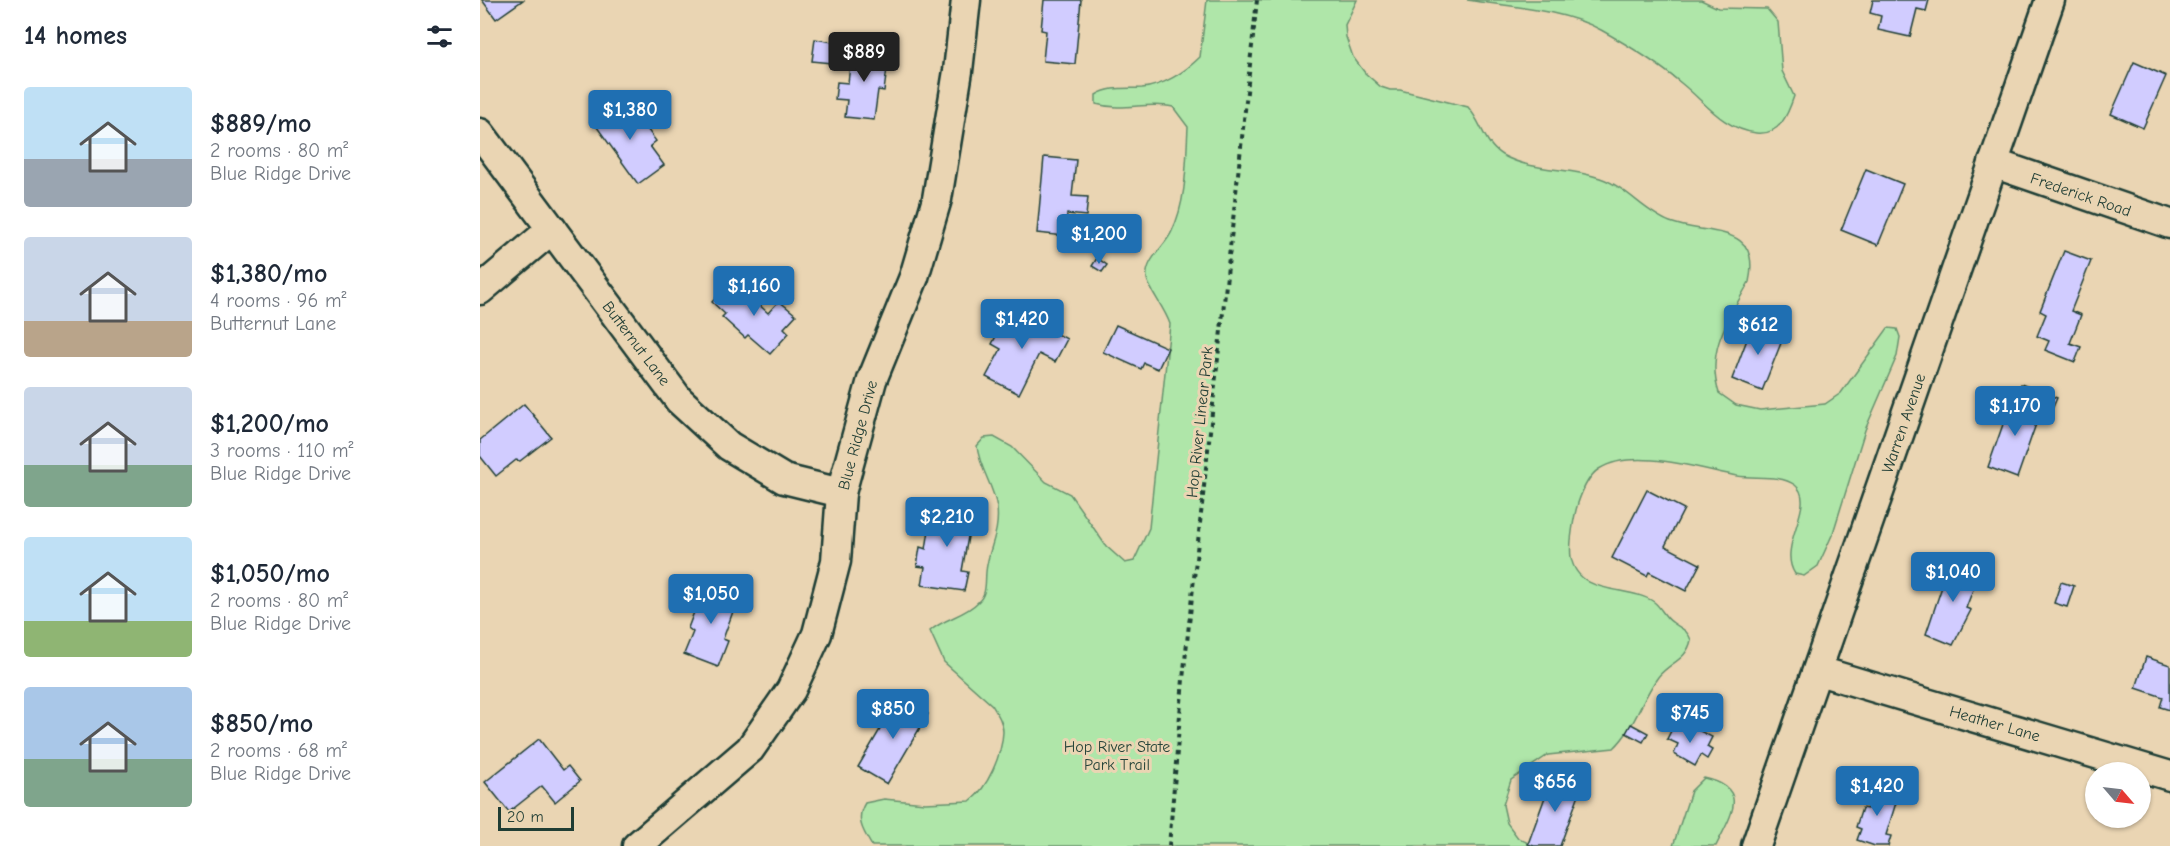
<!DOCTYPE html>
<meta charset="utf-8">
<style>
body{margin:0;font-family:"Comic Neue",sans-serif;background:#f2f2f3;color:#1f2937;height:100vh;display:flex;flex-direction:column;font-size:22px;white-space:nowrap}
*{box-sizing:border-box;margin:0}
p{font-size:20px;color:#747a83}
.icon{flex:none;width:33px;height:33px;fill:none;stroke:currentColor;stroke-width:2;stroke-linecap:round;stroke-linejoin:round}
.map{position:relative;flex:1;overflow:hidden}
.sheet{display:flex;flex-direction:column;background:#fff;width:480px}
.sheet>*{flex:none}
.needle{width:39px;rotate:118deg}
.tools{position:absolute;left:1605px;top:762px;display:grid;gap:12px}
.tools a{display:grid;place-items:center;width:66px;height:66px;border-radius:50%;background:#fff;box-shadow:0 2px 4px #0004;font-size:30px}
.scale{position:absolute;left:18px;bottom:15px;width:76px;box-sizing:border-box;padding-left:6px;border:3px solid #1f3d34;border-top:0;font-size:16px;line-height:21px;white-space:nowrap;color:#1f3d34;-webkit-text-stroke:4px #ead5b3;paint-order:stroke}
.price{position:absolute;translate:-50% -51px;padding:0 14px;border-radius:6px;background:#1f6fb2;color:#fff;font-size:20px;line-height:39px;filter:drop-shadow(0 2px 3px #0008)}
.price::after{content:'';position:absolute;left:50%;top:36px;width:18px;height:14px;margin-left:-9px;background:inherit;clip-path:polygon(0 0,100% 0,50% 100%)}
.price.active{background:#222;color:#fff}
ul{padding:0;list-style:none}
li{display:flex;align-items:center;gap:18px;height:150px;padding:0 24px}
li span{display:grid;place-items:center;flex:none;width:168px;height:120px;border-radius:6px;color:#555}
li>.icon{margin-inline-start:auto}
span .icon{width:72px;height:72px;fill:#fffc;stroke-width:1}
li b{font-size:26px}
h2{display:flex;justify-content:space-between;align-items:center;height:72px;padding:0 24px;font-size:26px}
main{display:flex;flex:1;min-height:0}
.map>svg:first-child{display:block}
.green{fill:#afe6a9;stroke:#67926e;stroke-width:1.5}
.building{fill:#d1ccff;stroke:#1f3d34;stroke-width:1.5}
.lines{fill:none;stroke-linecap:round;stroke-linejoin:round}
.street-casing{stroke:#1f3d34;stroke-width:33}
.path{stroke:#1f3d34;stroke-width:4;stroke-dasharray:4.5 4.5;stroke-linecap:butt}
.street{stroke:#ead5b3;stroke-width:28}
.labels{text-anchor:middle;stroke-width:6;stroke-linejoin:round;paint-order:stroke}
.street-label{font-size:16px;fill:#1f3d34;stroke:#ead5b3}
.park-label{font-size:16px;fill:#26453a;stroke:#ead5b3}
</style>
<main>
<section class="sheet">
<h2>14 homes<svg class="icon" aria-label="filters" viewBox="0 0 24 24"><path d="M4 7h16M4 17h16"/><circle cx="9" cy="7" r="2"/><circle cx="15" cy="17" r="2"/></svg></h2>
<ul>
<li><span style="background:linear-gradient(#bfe0f5 60%,#9aa5b1 0)"><svg class="icon" aria-label="home" viewBox="0 0 24 24"><path d="M3 11l9-7 9 7M6 9v11h12V9"/></svg></span><div><b>$889/mo</b><p>2 rooms · 80 m²</p><p>Blue Ridge Drive</p></div></li>
<li><span style="background:linear-gradient(#c9d6e8 70%,#b9a48a 0)"><svg class="icon" aria-label="home" viewBox="0 0 24 24"><path d="M3 11l9-7 9 7M6 9v11h12V9"/></svg></span><div><b>$1,380/mo</b><p>4 rooms · 96 m²</p><p>Butternut Lane</p></div></li>
<li><span style="background:linear-gradient(#c9d6e8 65%,#7fa58c 0)"><svg class="icon" aria-label="home" viewBox="0 0 24 24"><path d="M3 11l9-7 9 7M6 9v11h12V9"/></svg></span><div><b>$1,200/mo</b><p>3 rooms · 110 m²</p><p>Blue Ridge Drive</p></div></li>
<li><span style="background:linear-gradient(#bfe0f5 70%,#8fb573 0)"><svg class="icon" aria-label="home" viewBox="0 0 24 24"><path d="M3 11l9-7 9 7M6 9v11h12V9"/></svg></span><div><b>$1,050/mo</b><p>2 rooms · 80 m²</p><p>Blue Ridge Drive</p></div></li>
<li><span style="background:linear-gradient(#a9c7e8 60%,#7fa58c 0)"><svg class="icon" aria-label="home" viewBox="0 0 24 24"><path d="M3 11l9-7 9 7M6 9v11h12V9"/></svg></span><div><b>$850/mo</b><p>2 rooms · 68 m²</p><p>Blue Ridge Drive</p></div></li>
</ul>
</section>
<div class="map">
<svg width="1690" height="846" viewBox="0 0 1690 846">
<rect width="100%" height="100%" fill="#ead5b3"/>
<filter id="ink" filterUnits="userSpaceOnUse"><feTurbulence type="fractalNoise" baseFrequency=".0167" numOctaves="2"/><feDisplacementMap in="SourceGraphic" scale="12" xChannelSelector="R" yChannelSelector="G"/><feConvolveMatrix kernelMatrix="1 2 1 2 8 2 1 2 1" color-interpolation-filters="sRGB"/></filter>
<g filter="url(#ink)">
<g class="green">
<path d="M 727,0 L 877,0 L 865,25 L 866,37 L 873,57 L 885,73 L 901,87 L 910,90 L 920,90 L 988,107 C 1002,123 1004,144 1022,155 C 1053,172 1087,167 1120,178 C 1147,187 1164,212 1190,222 C 1227,236 1282,222 1269,282 C 1249,318 1225,351 1239,393 L 1256,405 L 1280,410 L 1345,404 L 1361,393 L 1408,328 L 1417,329 L 1420,337 L 1417,356 L 1385,430 L 1353,533 L 1338,566 L 1324,576 L 1315,574 C 1296,546 1338,503 1315,485 C 1300,474 1275,479 1257,476 C 1220,469 1153,447 1119,469 C 1108,476 1102,491 1098,503 C 1094,515 1089,545 1091,557 C 1098,597 1150,585 1174,602 C 1181,607 1184,617 1192,622 C 1201,629 1207,629 1211,640 C 1207,660 1190,662 1178,677 C 1161,700 1155,728 1134,748 L 1068,755 L 1031,780 L 1023,805 L 1027,823 L 1038,838 L 1054,846 L 392,846 C 383,831 375,819 385,803 L 404,799 L 445,803 L 490,801 C 508,788 522,754 523,732 C 523,722 517,713 512,705 L 464,662 L 450,631 C 464,618 485,616 498,602 C 507,594 505,583 506,572 C 508,548 520,534 517,508 C 514,486 499,468 497,446 L 504,438 L 514,437 L 532,447 L 566,482 L 590,494 L 626,546 L 645,563 L 654,561 L 669,528 L 690,324 C 685,309 669,289 667,279 C 664,260 686,246 692,231 C 707,200 706,161 708,127 L 693,107 C 667,101 644,112 616,104 L 616,95 C 630,86 646,89 662,88 C 683,86 705,72 720,57 Z"/>
<path d="M 987,0 L 1221,0 L 1238,8 L 1287,9 L 1298,22 L 1302,71 L 1314,96 C 1308,114 1300,136 1276,133 C 1243,129 1225,102 1201,83 C 1178,64 1148,45 1121,30 C 1082,9 1030,7 987,0 Z"/>
<path d="M 1224,778 C 1271,788 1251,815 1236,846 L 1193,846 L 1211,791 Z"/>
</g>
<g class="building">
<polygon points="2,0 43,0 16,19"/>
<polygon points="564,0 601,0 595,64 563,61 566,31 561,30"/>
<polygon points="1393,0 1449,0 1446,11 1437,9 1430,37 1398,30 1401,16 1390,13"/>
<polygon points="335,39 353,42 351,63 332,61"/>
<polygon points="372,48 409,53 404,91 398,90 394,120 365,117 367,100 355,99 357,82 368,83"/>
<polygon points="1654,62 1686,76 1663,128 1631,114"/>
<polygon points="146,100 176,141 170,146 184,165 158,184 114,123"/>
<polygon points="564,157 596,160 592,196 608,197 606,216 587,214 585,236 557,233"/>
<polygon points="1386,169 1423,184 1398,245 1361,230"/>
<polygon points="1584,251 1611,261 1591,311 1601,315 1590,343 1601,347 1595,362 1565,350 1569,341 1557,336 1566,314 1560,311"/>
<polygon points="617,258 627,265 622,272 612,266"/>
<polygon points="252,280 288,313 299,301 316,315 304,328 309,333 290,354 268,335 265,338 242,317 245,314 232,302"/>
<polygon points="530,309 587,339 575,362 559,354 539,394 506,377 521,349 512,344"/>
<polygon points="1274,321 1305,333 1282,391 1252,379"/>
<polygon points="636,325 688,348 678,369 664,363 661,369 623,352"/>
<polygon points="1541,384 1577,398 1573,407 1537,393"/>
<polygon points="1533,396 1562,407 1537,478 1508,467"/>
<polygon points="44,404 71,437 40,461 36,460 16,476 0,456 0,440"/>
<polygon points="1167,490 1204,509 1185,546 1220,564 1206,591 1169,572 1167,576 1132,558"/>
<polygon points="458,502 493,508 482,571 488,572 484,591 442,585 445,567 437,566 440,547 446,549 449,530 454,531"/>
<polygon points="1471,560 1500,571 1486,608 1491,610 1473,645 1446,634"/>
<polygon points="1581,582 1594,586 1587,607 1574,603"/>
<polygon points="225,583 259,595 243,639 248,641 238,667 204,654 213,632 208,628"/>
<polygon points="1666,657 1690,665 1690,710 1680,707 1683,697 1656,688"/>
<polygon points="419,697 448,714 407,784 378,767"/>
<polygon points="1151,724 1168,733 1163,742 1146,733"/>
<polygon points="1206,724 1232,737 1227,747 1232,750 1227,759 1221,755 1215,766 1194,754 1198,744 1187,739 1194,725 1203,730"/>
<polygon points="59,739 83,770 88,766 100,781 75,802 62,786 29,812 5,782"/>
<polygon points="1073,775 1102,786 1080,846 1054,846 1048,844"/>
<polygon points="1394,785 1419,793 1406,835 1411,836 1408,846 1395,846 1377,840 1381,829 1376,827 1382,808 1387,809"/>
</g>
<g class="lines">
<g class="street-casing">
<g id="street">
<polyline points="0,133 199,400 249,446 304,479 361,493"/>
<polyline points="1513,163 1690,224"/>
<polyline points="0,290 72,229"/>
<polyline points="1339,671 1690,776"/>
<polyline points="157,846 270,749 311,690 337,634 356,561 361,493 392,380 434,277 457,199 478,71 486,0"/>
<polyline points="1276,846 1570,0"/>
</g>
</g>
<polyline class="path" points="689,846 703,679 777,0"/>
<use href="#street" class="street"/>
</g>
</g>
<g class="labels">
<g class="street-label">
<text transform="translate(1601 194) rotate(19)" y="6">Frederick Road</text>
<text transform="translate(157 343) rotate(53)" y="6">Butternut Lane</text>
<text transform="translate(719 422) rotate(-84)" y="6">Hop River Linear Park</text>
<text transform="translate(1423 423) rotate(-71)" y="6">Warren Avenue</text>
<text transform="translate(377 435) rotate(-75)" y="6">Blue Ridge Drive</text>
<text transform="translate(1515 723) rotate(16)" y="6">Heather Lane</text>
</g>
<g class="park-label">
<text x="637" y="752">Hop River State<tspan x="637" dy="18">Park Trail</tspan></text>
</g>
</g>
</svg>
<div class="tools">
<a><svg class="needle" viewBox="-14 -14 28 28"><path d="M0-13l5 13h-10z" fill="#e53935"/><path d="M0 13l5-13h-10z" fill="#747a83"/></svg></a>
</div>
<div class="scale">20 m</div>
<b class="price active" style="left:384px;top:83px">$889</b>
<b class="price" style="left:150px;top:141px">$1,380</b>
<b class="price" style="left:619px;top:265px">$1,200</b>
<b class="price" style="left:274px;top:317px">$1,160</b>
<b class="price" style="left:542px;top:350px">$1,420</b>
<b class="price" style="left:1278px;top:356px">$612</b>
<b class="price" style="left:1535px;top:437px">$1,170</b>
<b class="price" style="left:467px;top:548px">$2,210</b>
<b class="price" style="left:1473px;top:603px">$1,040</b>
<b class="price" style="left:231px;top:625px">$1,050</b>
<b class="price" style="left:413px;top:740px">$850</b>
<b class="price" style="left:1210px;top:744px">$745</b>
<b class="price" style="left:1075px;top:813px">$656</b>
<b class="price" style="left:1397px;top:817px">$1,420</b>
</div>
</main>
